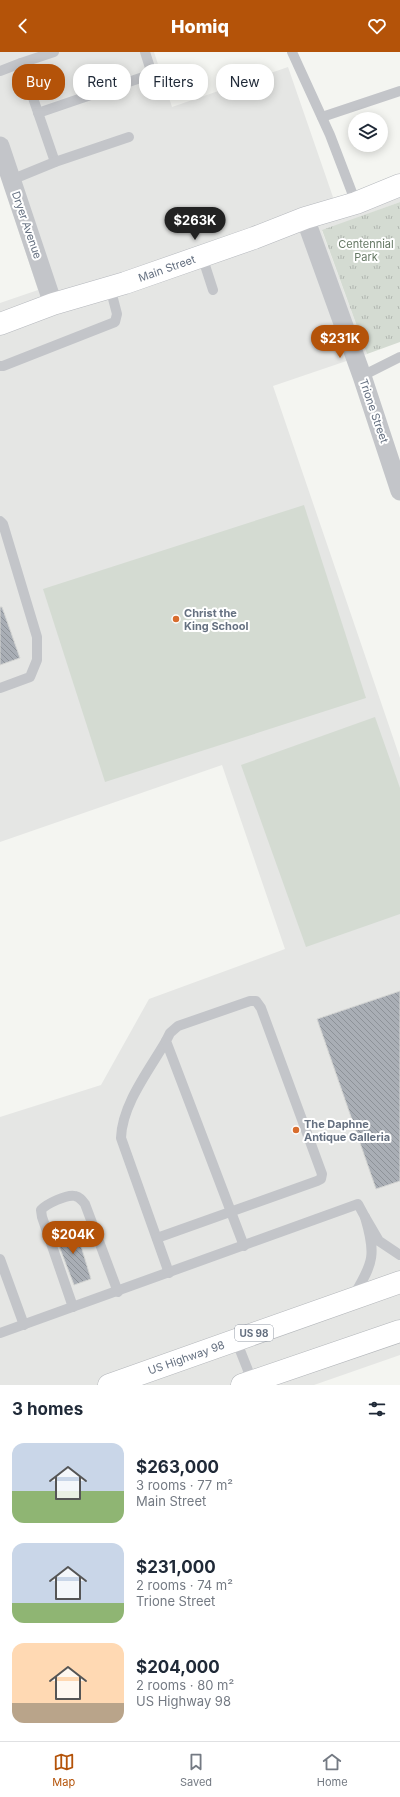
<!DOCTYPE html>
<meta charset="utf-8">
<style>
body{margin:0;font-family:Inter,sans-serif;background:#f6f6f7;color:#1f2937;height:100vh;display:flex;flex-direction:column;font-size:15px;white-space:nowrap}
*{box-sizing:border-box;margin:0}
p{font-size:13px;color:#747a83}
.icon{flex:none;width:22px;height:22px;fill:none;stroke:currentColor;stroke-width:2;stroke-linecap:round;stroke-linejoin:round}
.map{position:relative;height:1333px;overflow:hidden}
.sheet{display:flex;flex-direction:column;background:#fff;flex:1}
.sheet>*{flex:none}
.guide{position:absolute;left:12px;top:12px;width:376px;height:36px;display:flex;gap:8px}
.buttons{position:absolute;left:348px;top:60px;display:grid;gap:8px}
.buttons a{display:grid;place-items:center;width:40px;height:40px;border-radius:50%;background:#fff;box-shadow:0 2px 10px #0003;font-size:20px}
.price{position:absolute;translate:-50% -34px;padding:0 9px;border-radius:14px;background:#b45309;color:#fff;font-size:13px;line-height:26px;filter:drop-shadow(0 1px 2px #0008)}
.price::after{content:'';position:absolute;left:50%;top:24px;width:12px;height:9px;margin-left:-6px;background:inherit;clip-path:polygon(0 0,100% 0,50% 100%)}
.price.current{background:#222;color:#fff}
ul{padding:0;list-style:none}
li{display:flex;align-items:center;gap:12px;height:100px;padding:0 12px}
li span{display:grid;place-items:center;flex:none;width:112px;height:80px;border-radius:12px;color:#555}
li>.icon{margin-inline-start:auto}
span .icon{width:48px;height:48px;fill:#fffc;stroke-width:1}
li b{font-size:17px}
h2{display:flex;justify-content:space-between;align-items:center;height:48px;padding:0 12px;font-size:17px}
.chip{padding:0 14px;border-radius:16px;background:#fff;box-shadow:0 2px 10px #0003;font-size:14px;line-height:36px}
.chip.current{background:#b45309;color:#fff}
header{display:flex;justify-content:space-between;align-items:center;height:52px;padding:0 12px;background:#b45309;color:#fff;font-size:18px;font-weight:800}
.menu{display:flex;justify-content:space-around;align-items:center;height:56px;border-top:1px solid #e0e1e3;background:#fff;font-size:11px;color:#747a83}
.menu a{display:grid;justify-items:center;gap:2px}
.menu .current{color:#b45309}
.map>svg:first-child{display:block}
.built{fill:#e5e6e4}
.park{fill:url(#park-tufts)}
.pitch{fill:#d4dbd2}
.building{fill:url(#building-back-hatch);stroke:#d5d6d4}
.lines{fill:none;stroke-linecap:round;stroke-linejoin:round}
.secondary-casing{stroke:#b5b8bd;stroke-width:23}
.primary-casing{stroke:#b3b6ba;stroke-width:23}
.service{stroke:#c3c5c9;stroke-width:10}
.minor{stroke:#c3c5c9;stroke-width:19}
.secondary{stroke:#fff;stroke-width:22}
.primary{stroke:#fff;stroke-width:22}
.poi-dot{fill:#d86d2e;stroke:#fff;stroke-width:1.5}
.labels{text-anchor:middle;stroke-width:4;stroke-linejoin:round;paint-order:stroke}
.shield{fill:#fff;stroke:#939ba6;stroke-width:1}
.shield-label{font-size:10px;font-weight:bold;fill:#657080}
.street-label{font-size:11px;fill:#657080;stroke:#fff}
.park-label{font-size:11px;fill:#657864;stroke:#fff}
.poi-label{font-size:11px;font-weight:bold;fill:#657080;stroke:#fff;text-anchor:start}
</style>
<header><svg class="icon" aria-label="back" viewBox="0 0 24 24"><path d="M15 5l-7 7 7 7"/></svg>Homiq<svg class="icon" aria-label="heart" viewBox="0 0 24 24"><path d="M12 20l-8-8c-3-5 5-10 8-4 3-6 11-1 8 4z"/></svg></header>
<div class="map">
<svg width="400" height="1333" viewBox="0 0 400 1333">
<defs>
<pattern id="park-tufts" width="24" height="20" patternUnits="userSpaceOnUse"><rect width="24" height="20" fill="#d4dbd2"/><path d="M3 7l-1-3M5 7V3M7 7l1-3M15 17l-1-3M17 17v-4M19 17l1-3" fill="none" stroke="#b0b6b0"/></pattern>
<pattern id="building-back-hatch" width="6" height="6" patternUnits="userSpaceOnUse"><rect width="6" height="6" fill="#a9aeb5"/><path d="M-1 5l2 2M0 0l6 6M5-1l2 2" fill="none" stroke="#8d9298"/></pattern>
</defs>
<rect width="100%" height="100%" fill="#f4f5f1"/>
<polygon class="built" points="0,0 154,0 172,55 288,15 334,148 400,125 400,150 322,179 367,302 273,334 400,706 400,1303 314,1333 0,1333 0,1065 101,1033 149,947 285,897 222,713 0,790 0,251 38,238 0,122"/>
<polygon class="park" points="400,150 400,290 367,302 322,178"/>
<g class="pitch">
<polygon points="304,453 366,646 105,730 43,537"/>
<polygon points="375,665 400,736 400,862 306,895 241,713"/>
</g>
<g class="building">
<polygon points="0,555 2,555 20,606 0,613"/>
<polygon points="400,939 400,1129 376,1137 317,967"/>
<polygon points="75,1174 91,1227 74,1233 54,1181"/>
</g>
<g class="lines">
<g class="secondary-casing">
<g id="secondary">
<path id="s1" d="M 0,272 L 53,252 L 125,231 L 254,186 L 305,166 L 356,151 L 400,133"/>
</g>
</g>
<g class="primary-casing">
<g id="primary">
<path id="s2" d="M 109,1333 L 400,1230"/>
<polyline points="242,1333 400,1279"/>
</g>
</g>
<g class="service">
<polyline points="54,0 21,11 55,110"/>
<polyline points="292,0 330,83 356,151"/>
<polyline points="0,19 21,11"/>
<polyline points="38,61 152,22 145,0"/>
<polyline points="322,65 400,39"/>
<polyline points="11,128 55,110 129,85"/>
<polyline points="202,204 213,238"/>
<polyline points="0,314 3,314 115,270 117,262 110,235"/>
<polyline points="362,324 400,305"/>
<polyline points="0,469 3,472 37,585 37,608 30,625 0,636"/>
<path d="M 166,989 C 150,1017 122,1052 121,1086 L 169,1221"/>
<polyline points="157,1186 317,1129 321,1127 322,1122 261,956 256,949 250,949 178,974 170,981 166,989 244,1194"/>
<polyline points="0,1207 24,1273"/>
<path d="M 354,1243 C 374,1210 376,1202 365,1165 L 379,1189 L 400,1203"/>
<path d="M 73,1255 L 42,1165 L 41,1158 C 46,1152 67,1142 75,1144 C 80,1145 82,1148 85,1152 L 118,1240"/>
<polyline points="0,1281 358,1152 365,1165"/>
<polyline points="236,1288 253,1331"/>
</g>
<g class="minor">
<polyline points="0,94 53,252"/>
<polyline points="305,166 362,324 400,439"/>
</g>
<use href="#secondary" class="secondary"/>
<use href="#primary" class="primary"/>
</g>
<g class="poi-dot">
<circle cx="176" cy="567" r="4"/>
<circle cx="296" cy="1078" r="4"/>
</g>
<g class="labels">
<rect class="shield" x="235" y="1273" width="38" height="16" rx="3"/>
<g class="shield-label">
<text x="254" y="1285">US 98</text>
</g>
<g class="street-label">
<text transform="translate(27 173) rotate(71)" y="4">Dryer Avenue</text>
<text dy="4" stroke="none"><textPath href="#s1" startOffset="176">Main Street</textPath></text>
<text transform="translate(374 359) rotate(71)" y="4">Trione Street</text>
<text dy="4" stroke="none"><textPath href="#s2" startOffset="82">US Highway 98</textPath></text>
</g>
<g class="park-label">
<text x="366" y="196">Centennial<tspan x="366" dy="13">Park</tspan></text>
</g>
<g class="poi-label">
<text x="184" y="565">Christ the<tspan x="184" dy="13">King School</tspan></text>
<text x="304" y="1076">The Daphne<tspan x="304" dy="13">Antique Galleria</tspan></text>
</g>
</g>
</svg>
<div class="buttons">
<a><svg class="icon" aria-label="layers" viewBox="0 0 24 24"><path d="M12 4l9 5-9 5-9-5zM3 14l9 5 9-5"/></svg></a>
</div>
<b class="price current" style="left:195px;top:189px">$263K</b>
<b class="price" style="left:340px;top:307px">$231K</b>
<b class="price" style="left:73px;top:1203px">$204K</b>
<div class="guide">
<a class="chip current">Buy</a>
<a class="chip">Rent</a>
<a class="chip">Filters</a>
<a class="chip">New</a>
</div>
</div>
<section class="sheet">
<h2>3 homes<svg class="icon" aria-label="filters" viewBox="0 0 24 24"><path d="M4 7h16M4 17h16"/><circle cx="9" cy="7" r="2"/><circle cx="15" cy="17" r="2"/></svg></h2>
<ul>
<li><span style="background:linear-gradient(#c9d6e8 60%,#8fb573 0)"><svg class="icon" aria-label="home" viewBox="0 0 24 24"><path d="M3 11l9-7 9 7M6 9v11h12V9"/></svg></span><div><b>$263,000</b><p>3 rooms · 77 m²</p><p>Main Street</p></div></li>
<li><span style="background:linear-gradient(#c9d6e8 75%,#8fb573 0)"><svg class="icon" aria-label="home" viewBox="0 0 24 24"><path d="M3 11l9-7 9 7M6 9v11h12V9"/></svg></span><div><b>$231,000</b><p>2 rooms · 74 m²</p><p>Trione Street</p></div></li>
<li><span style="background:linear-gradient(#ffd9b3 75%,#b9a48a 0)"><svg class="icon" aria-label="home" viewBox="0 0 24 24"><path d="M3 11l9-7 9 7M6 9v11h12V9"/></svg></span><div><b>$204,000</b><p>2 rooms · 80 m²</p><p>US Highway 98</p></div></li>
</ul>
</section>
<nav class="menu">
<a class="current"><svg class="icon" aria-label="map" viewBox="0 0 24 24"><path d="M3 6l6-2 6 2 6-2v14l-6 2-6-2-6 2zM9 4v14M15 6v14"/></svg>Map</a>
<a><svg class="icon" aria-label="saved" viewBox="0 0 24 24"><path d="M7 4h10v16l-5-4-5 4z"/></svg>Saved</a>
<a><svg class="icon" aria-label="home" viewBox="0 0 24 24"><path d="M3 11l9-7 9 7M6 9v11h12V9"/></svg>Home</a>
</nav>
